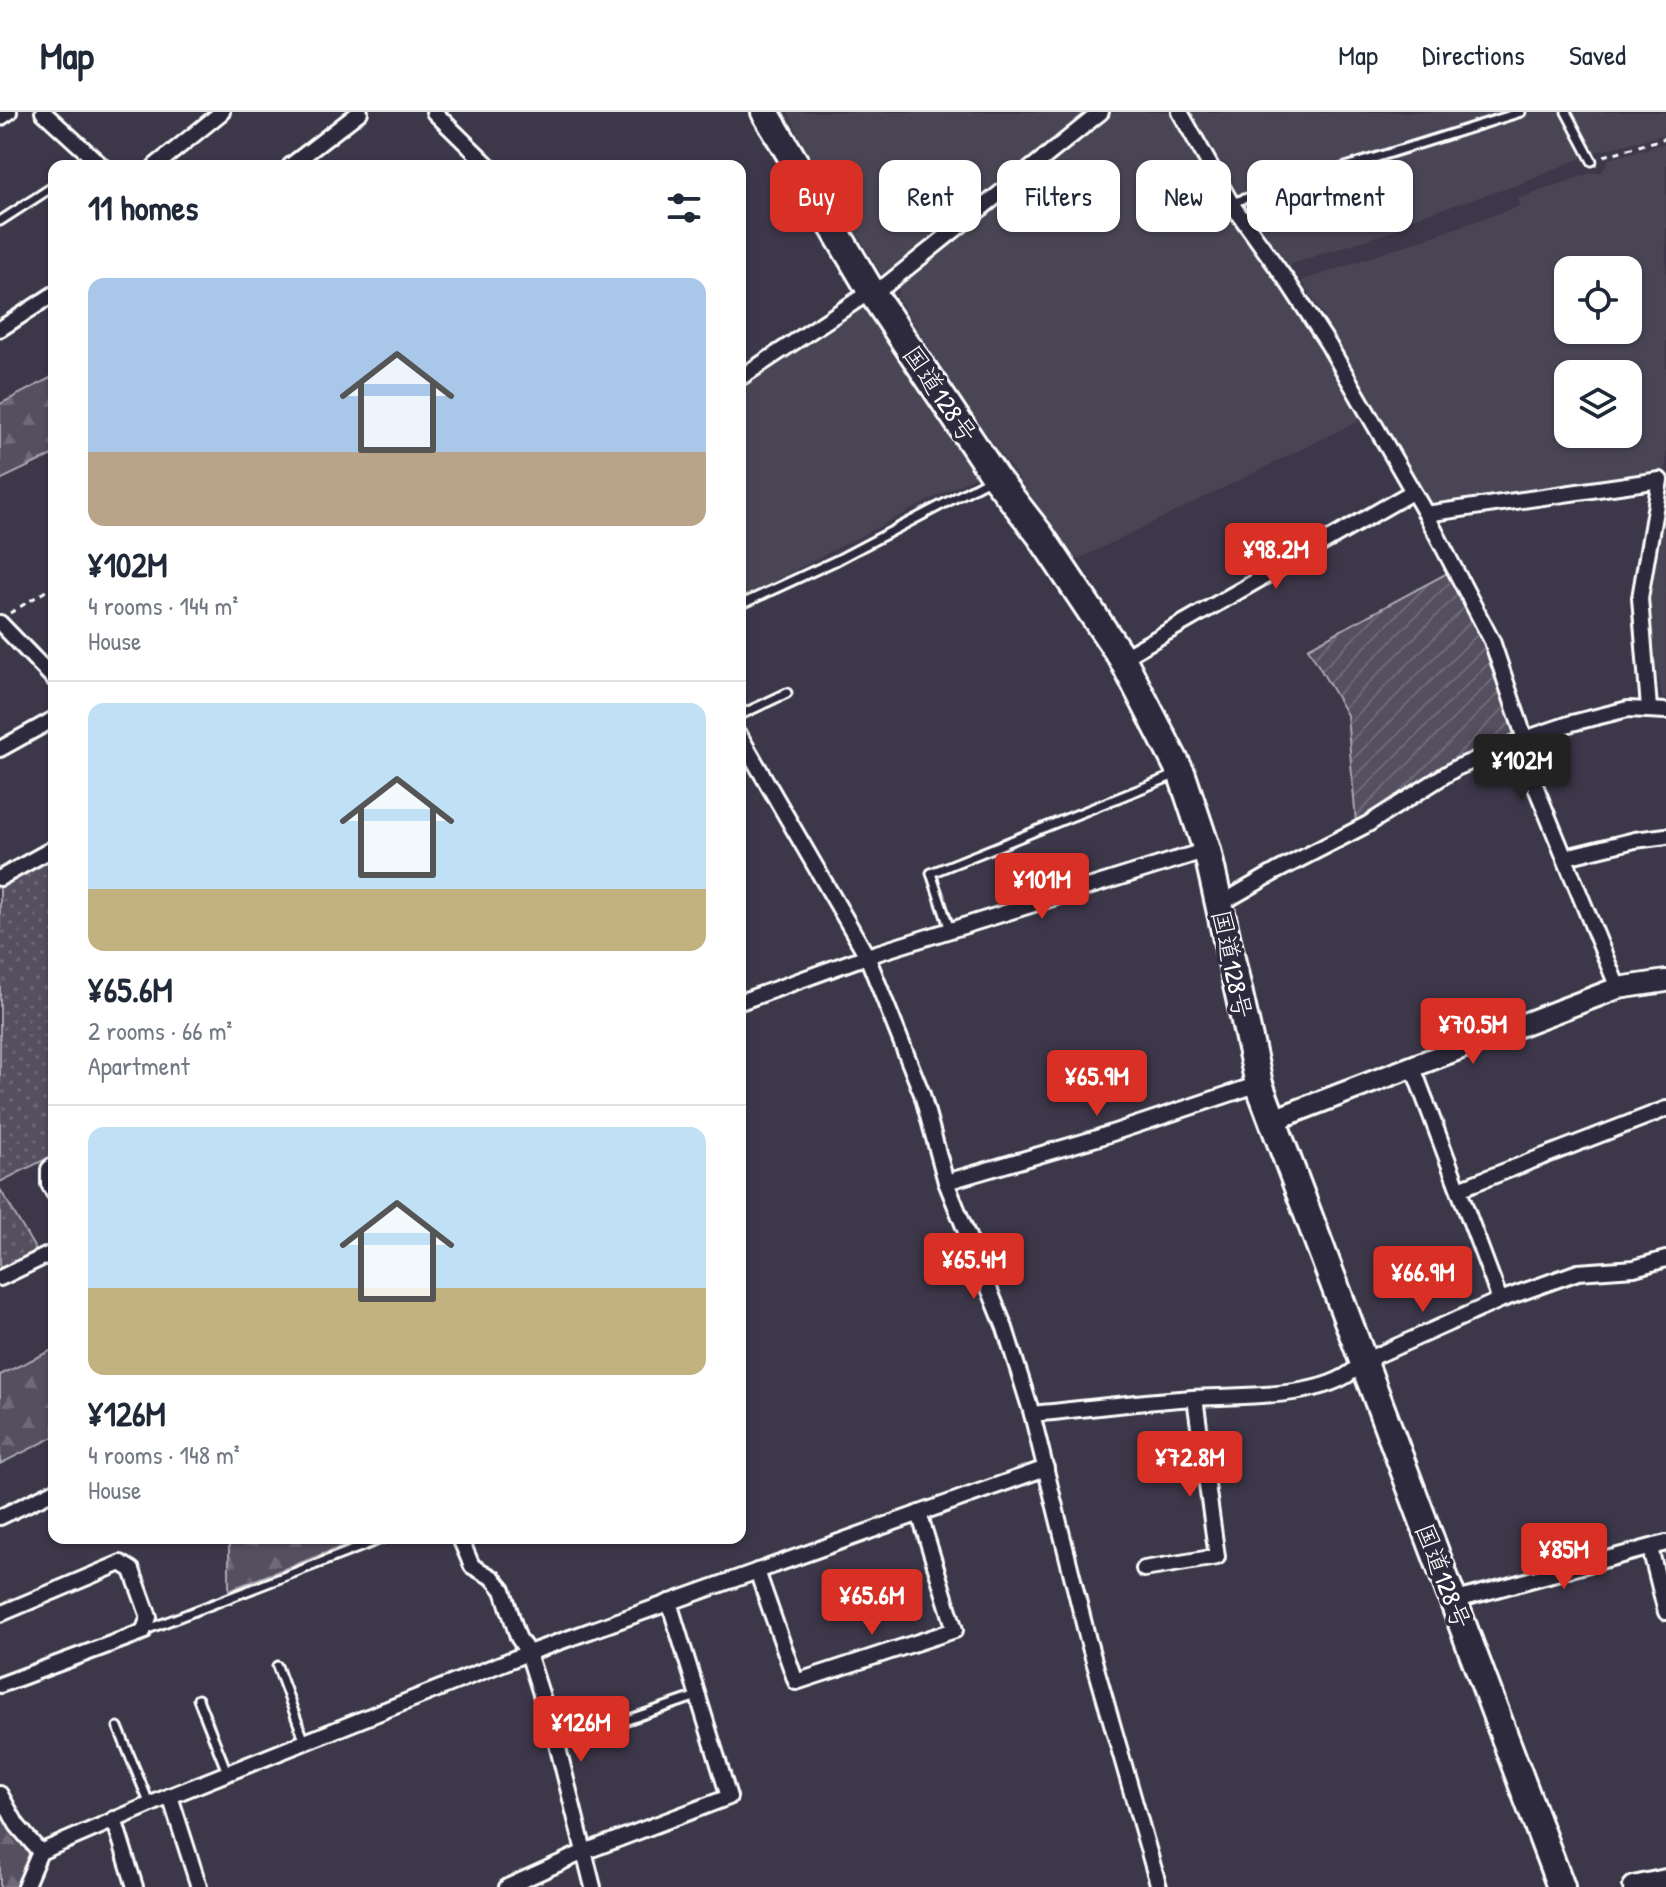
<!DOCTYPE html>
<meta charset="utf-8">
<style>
body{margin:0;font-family:"Patrick Hand","Klee One",sans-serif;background:#f6f6f7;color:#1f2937;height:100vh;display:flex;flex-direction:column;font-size:30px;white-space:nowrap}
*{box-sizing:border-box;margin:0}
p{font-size:26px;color:#747a83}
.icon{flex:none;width:44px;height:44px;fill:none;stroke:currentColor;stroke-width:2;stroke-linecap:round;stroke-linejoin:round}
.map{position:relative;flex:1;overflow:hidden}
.details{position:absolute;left:48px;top:48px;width:698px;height:1384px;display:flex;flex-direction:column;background:#fff;border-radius:16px;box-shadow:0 2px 6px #0004}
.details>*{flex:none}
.guide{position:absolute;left:770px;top:48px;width:760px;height:72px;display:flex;gap:16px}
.fabs{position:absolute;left:1554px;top:144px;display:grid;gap:16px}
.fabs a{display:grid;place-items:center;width:88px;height:88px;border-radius:16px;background:#fff;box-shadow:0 2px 6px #0004;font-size:40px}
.price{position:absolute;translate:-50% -68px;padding:0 18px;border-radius:8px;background:#d93025;color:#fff;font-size:26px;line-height:52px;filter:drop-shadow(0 2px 4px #0008)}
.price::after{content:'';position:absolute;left:50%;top:48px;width:24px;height:18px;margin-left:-12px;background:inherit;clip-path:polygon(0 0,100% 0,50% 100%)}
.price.on{background:#222;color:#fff}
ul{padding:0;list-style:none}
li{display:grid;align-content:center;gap:16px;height:424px;padding:0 40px}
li+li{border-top:2px solid #e0e1e3}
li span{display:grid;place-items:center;height:248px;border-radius:16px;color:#555}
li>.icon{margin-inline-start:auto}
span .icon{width:144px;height:144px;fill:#fffc;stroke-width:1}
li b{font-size:34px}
h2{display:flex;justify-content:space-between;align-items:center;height:96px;padding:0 40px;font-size:34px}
.tag{padding:0 28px;border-radius:16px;background:#fff;box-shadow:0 2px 6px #0004;font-size:28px;line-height:72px}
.tag.on{background:#d93025;color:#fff}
header{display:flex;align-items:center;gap:48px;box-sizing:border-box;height:112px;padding:0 40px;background:#fff;border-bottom:2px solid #e0e1e3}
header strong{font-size:38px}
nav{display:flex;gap:44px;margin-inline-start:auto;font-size:28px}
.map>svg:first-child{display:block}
.built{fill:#494455;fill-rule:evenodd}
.grass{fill:url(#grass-dots);stroke:#aaa8b0;stroke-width:2}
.forest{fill:url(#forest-firs);stroke:#aaa8b0;stroke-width:2}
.garden{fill:url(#garden-furrows);stroke:#aaa8b0;stroke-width:2}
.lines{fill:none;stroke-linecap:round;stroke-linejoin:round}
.lane-casing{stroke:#fff;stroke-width:13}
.street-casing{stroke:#fff;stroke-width:20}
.secondary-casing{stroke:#fff;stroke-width:26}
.highway-casing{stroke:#fff;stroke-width:32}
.path{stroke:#fff;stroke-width:3;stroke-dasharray:6 6;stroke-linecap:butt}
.lane{stroke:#2f2a3d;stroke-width:7}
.street{stroke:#2f2a3d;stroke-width:14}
.secondary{stroke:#2f2a3d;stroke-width:20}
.highway{stroke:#2f2a3d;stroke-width:26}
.labels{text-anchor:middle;stroke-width:7;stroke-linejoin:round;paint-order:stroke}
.street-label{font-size:26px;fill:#fff;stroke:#2f2a3d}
</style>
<header>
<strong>Map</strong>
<nav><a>Map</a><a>Directions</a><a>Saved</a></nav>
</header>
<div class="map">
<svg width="1666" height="1775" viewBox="0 0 1666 1775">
<defs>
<pattern id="grass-dots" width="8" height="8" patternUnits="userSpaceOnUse" patternTransform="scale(2)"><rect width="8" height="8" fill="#555060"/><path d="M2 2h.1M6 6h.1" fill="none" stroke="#6e6a78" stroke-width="1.8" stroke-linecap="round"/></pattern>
<pattern id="forest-firs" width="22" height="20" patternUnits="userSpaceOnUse" patternTransform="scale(2)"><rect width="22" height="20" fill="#555060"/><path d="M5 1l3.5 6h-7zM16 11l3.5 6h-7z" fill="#6e6a78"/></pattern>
<pattern id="garden-furrows" width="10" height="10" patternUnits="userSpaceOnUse" patternTransform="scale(2)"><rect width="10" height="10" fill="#555060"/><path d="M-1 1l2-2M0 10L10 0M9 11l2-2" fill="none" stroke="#6e6a78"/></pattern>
</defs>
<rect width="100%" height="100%" fill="#3c3749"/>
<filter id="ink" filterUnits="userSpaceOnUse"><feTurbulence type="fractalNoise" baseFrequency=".0125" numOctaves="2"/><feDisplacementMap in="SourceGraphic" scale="16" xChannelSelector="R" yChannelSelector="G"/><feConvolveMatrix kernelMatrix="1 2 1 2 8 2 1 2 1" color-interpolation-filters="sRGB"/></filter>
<g filter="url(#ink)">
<g class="built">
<polygon points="788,0 1086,0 882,163 803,32"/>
<polygon points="1114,0 1171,0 1219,82 1302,201 1365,306 1077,448 972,302 897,186 900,173"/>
<polygon points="1190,0 1558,0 1583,45 1521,72 1404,109 1395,118 1289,153 1243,90"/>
<polygon points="1570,0 1666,0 1666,22 1593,41"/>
<path d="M 1666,31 L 1666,360 L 1649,365 L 1442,396 L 1426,393 L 1332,229 L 1324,204 L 1301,169 L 1520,94 L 1517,87 L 1591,61 L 1602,60 L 1609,47 ZM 1568,158 L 1628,158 L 1628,218 L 1568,218 ZM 1568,262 L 1628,262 L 1628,322 L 1568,322 Z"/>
<polygon points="865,194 978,363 740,487 740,276 855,195"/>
<polygon points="1666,398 1666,588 1662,586 1646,493"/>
</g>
<g class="grass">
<polygon points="54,744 54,1043 0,1070 0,774"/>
<polygon points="0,1077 37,1140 0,1158"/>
</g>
<g class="forest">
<polygon points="54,264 54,342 0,368 0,292"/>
<polygon points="54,1237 54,1325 0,1352 0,1263"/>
<polygon points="229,1426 365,1426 229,1478"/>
<polygon points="0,1703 33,1744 20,1775 0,1775"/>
</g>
<polygon class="garden" points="1451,459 1490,533 1516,620 1446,653 1356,711 1347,603 1308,536"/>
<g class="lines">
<g class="lane-casing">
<g id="lane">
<polyline points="1566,0 1592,49"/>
<polyline points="85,54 95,47"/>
<polyline points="1231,91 1521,0"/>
<polyline points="0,109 54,74"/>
<polyline points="740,493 837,448 989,368"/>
<polyline points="740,603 787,581"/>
<polyline points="950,818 931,761 1175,663"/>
<polyline points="143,1519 384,1426"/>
<polyline points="277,1554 305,1630"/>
<polyline points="198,1587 227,1660"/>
<polyline points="118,1615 150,1693"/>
<polyline points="557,1632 697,1584"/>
</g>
</g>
<g class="street-casing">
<g id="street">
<polyline points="43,0 102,54"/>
<polyline points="434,0 489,54"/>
<polyline points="1180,0 1231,91 1289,172 1328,232 1426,402 1492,529 1525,627 1523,644 1618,876"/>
<polyline points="0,6 9,0"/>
<polyline points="155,54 222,0"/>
<polyline points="290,54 360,0"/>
<polyline points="0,217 54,182"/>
<polyline points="740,266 871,179 886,173 1101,0"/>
<polyline points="1426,402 1660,368 1640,486 1649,596"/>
<polyline points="0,511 54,567"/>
<polyline points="1122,546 1412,380"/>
<polyline points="740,624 867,844 922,982 946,1070 1005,1216 1032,1302 1088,1528 1159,1775"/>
<polyline points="0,637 54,607"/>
<polyline points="1566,745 1635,728 1666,724"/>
<polyline points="0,766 54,736"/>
<polyline points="1220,792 1277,759 1368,712 1456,656 1525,627 1572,611 1628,597 1666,599"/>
<polyline points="740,890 867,844 1207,738"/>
<polyline points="1412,953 1500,1188"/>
<polyline points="54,1052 49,1057 49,1072 54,1081"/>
<polyline points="946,1070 1097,1026 1259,972"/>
<polyline points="1459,1077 1666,997"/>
<polyline points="0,1166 54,1140"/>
<path d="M 1032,1302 C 1085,1297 1138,1290 1192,1286 C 1237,1283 1332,1289 1362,1250 L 1500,1188 L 1578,1160 L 1634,1156 L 1666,1147"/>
<polyline points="0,1405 54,1379"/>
<polyline points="460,1426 472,1454 493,1466 503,1478 518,1525 528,1541 557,1632 593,1775"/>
<polyline points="1650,1436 1666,1500"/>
<polyline points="1144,1457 1217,1445 1195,1286"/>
<polyline points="757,1459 796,1570 955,1518 919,1401"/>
<polyline points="1453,1489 1666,1431"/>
<polyline points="0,1502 121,1451 132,1458 149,1505 143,1520 0,1573"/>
<polyline points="0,1682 17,1713 40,1740"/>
<polyline points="170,1684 199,1775"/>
<polyline points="114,1707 135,1775"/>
<polyline points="25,1775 40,1740 170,1684 528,1541 1046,1356"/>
<polyline points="507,1775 584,1740 729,1685 669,1490"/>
</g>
</g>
<g class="secondary-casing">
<g id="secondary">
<polyline points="1273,1008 1618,876 1666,869"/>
<polyline points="1634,1775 1666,1768"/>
</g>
</g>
<g class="highway-casing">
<polyline id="highway" points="765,0 871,179 995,365 1040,423 1122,546 1182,663 1207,738 1259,972 1561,1775"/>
</g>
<g class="path">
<polyline points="1604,44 1666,26"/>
<polyline points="10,501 54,474"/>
</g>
<use href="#lane" class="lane"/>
<use href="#street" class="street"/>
<use href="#secondary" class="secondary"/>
<use href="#highway" class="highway"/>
</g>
</g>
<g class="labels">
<g class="street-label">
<text transform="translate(940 282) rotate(56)" y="9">国道128号</text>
<text transform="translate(1232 852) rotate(78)" y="9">国道128号</text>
<text transform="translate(1443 1464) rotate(69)" y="9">国道128号</text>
</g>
</g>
</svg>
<div class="fabs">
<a><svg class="icon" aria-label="locate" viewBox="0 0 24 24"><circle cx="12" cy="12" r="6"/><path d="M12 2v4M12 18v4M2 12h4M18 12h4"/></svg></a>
<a><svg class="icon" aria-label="layers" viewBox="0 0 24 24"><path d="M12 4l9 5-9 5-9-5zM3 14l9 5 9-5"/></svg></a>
</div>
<b class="price" style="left:1276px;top:479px">¥98.2M</b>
<b class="price on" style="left:1522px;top:690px">¥102M</b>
<b class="price" style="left:1042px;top:809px">¥101M</b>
<b class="price" style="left:1473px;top:954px">¥70.5M</b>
<b class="price" style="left:1097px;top:1006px">¥65.9M</b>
<b class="price" style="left:974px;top:1189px">¥65.4M</b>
<b class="price" style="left:1423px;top:1202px">¥66.9M</b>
<b class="price" style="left:1190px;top:1387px">¥72.8M</b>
<b class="price" style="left:1564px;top:1479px">¥85M</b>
<b class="price" style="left:872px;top:1525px">¥65.6M</b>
<b class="price" style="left:581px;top:1652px">¥126M</b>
<div class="guide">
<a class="tag on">Buy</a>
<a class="tag">Rent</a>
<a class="tag">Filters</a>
<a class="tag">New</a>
<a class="tag">Apartment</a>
</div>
<section class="details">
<h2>11 homes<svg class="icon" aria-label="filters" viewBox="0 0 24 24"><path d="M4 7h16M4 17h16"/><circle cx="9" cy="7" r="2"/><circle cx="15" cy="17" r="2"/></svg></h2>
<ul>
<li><span style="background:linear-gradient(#a9c7e8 70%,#b9a48a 0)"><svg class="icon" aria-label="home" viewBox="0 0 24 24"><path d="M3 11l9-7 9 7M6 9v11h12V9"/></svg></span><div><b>¥102M</b><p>4 rooms · 144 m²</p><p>House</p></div></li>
<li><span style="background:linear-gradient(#bfe0f5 75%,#c2b280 0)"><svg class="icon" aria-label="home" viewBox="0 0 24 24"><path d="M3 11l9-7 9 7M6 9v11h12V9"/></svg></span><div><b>¥65.6M</b><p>2 rooms · 66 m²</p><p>Apartment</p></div></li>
<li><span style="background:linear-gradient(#bfe0f5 65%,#c2b280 0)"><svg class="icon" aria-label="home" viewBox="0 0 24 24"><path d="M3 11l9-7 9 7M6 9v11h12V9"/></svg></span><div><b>¥126M</b><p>4 rooms · 148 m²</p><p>House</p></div></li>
</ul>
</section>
</div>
